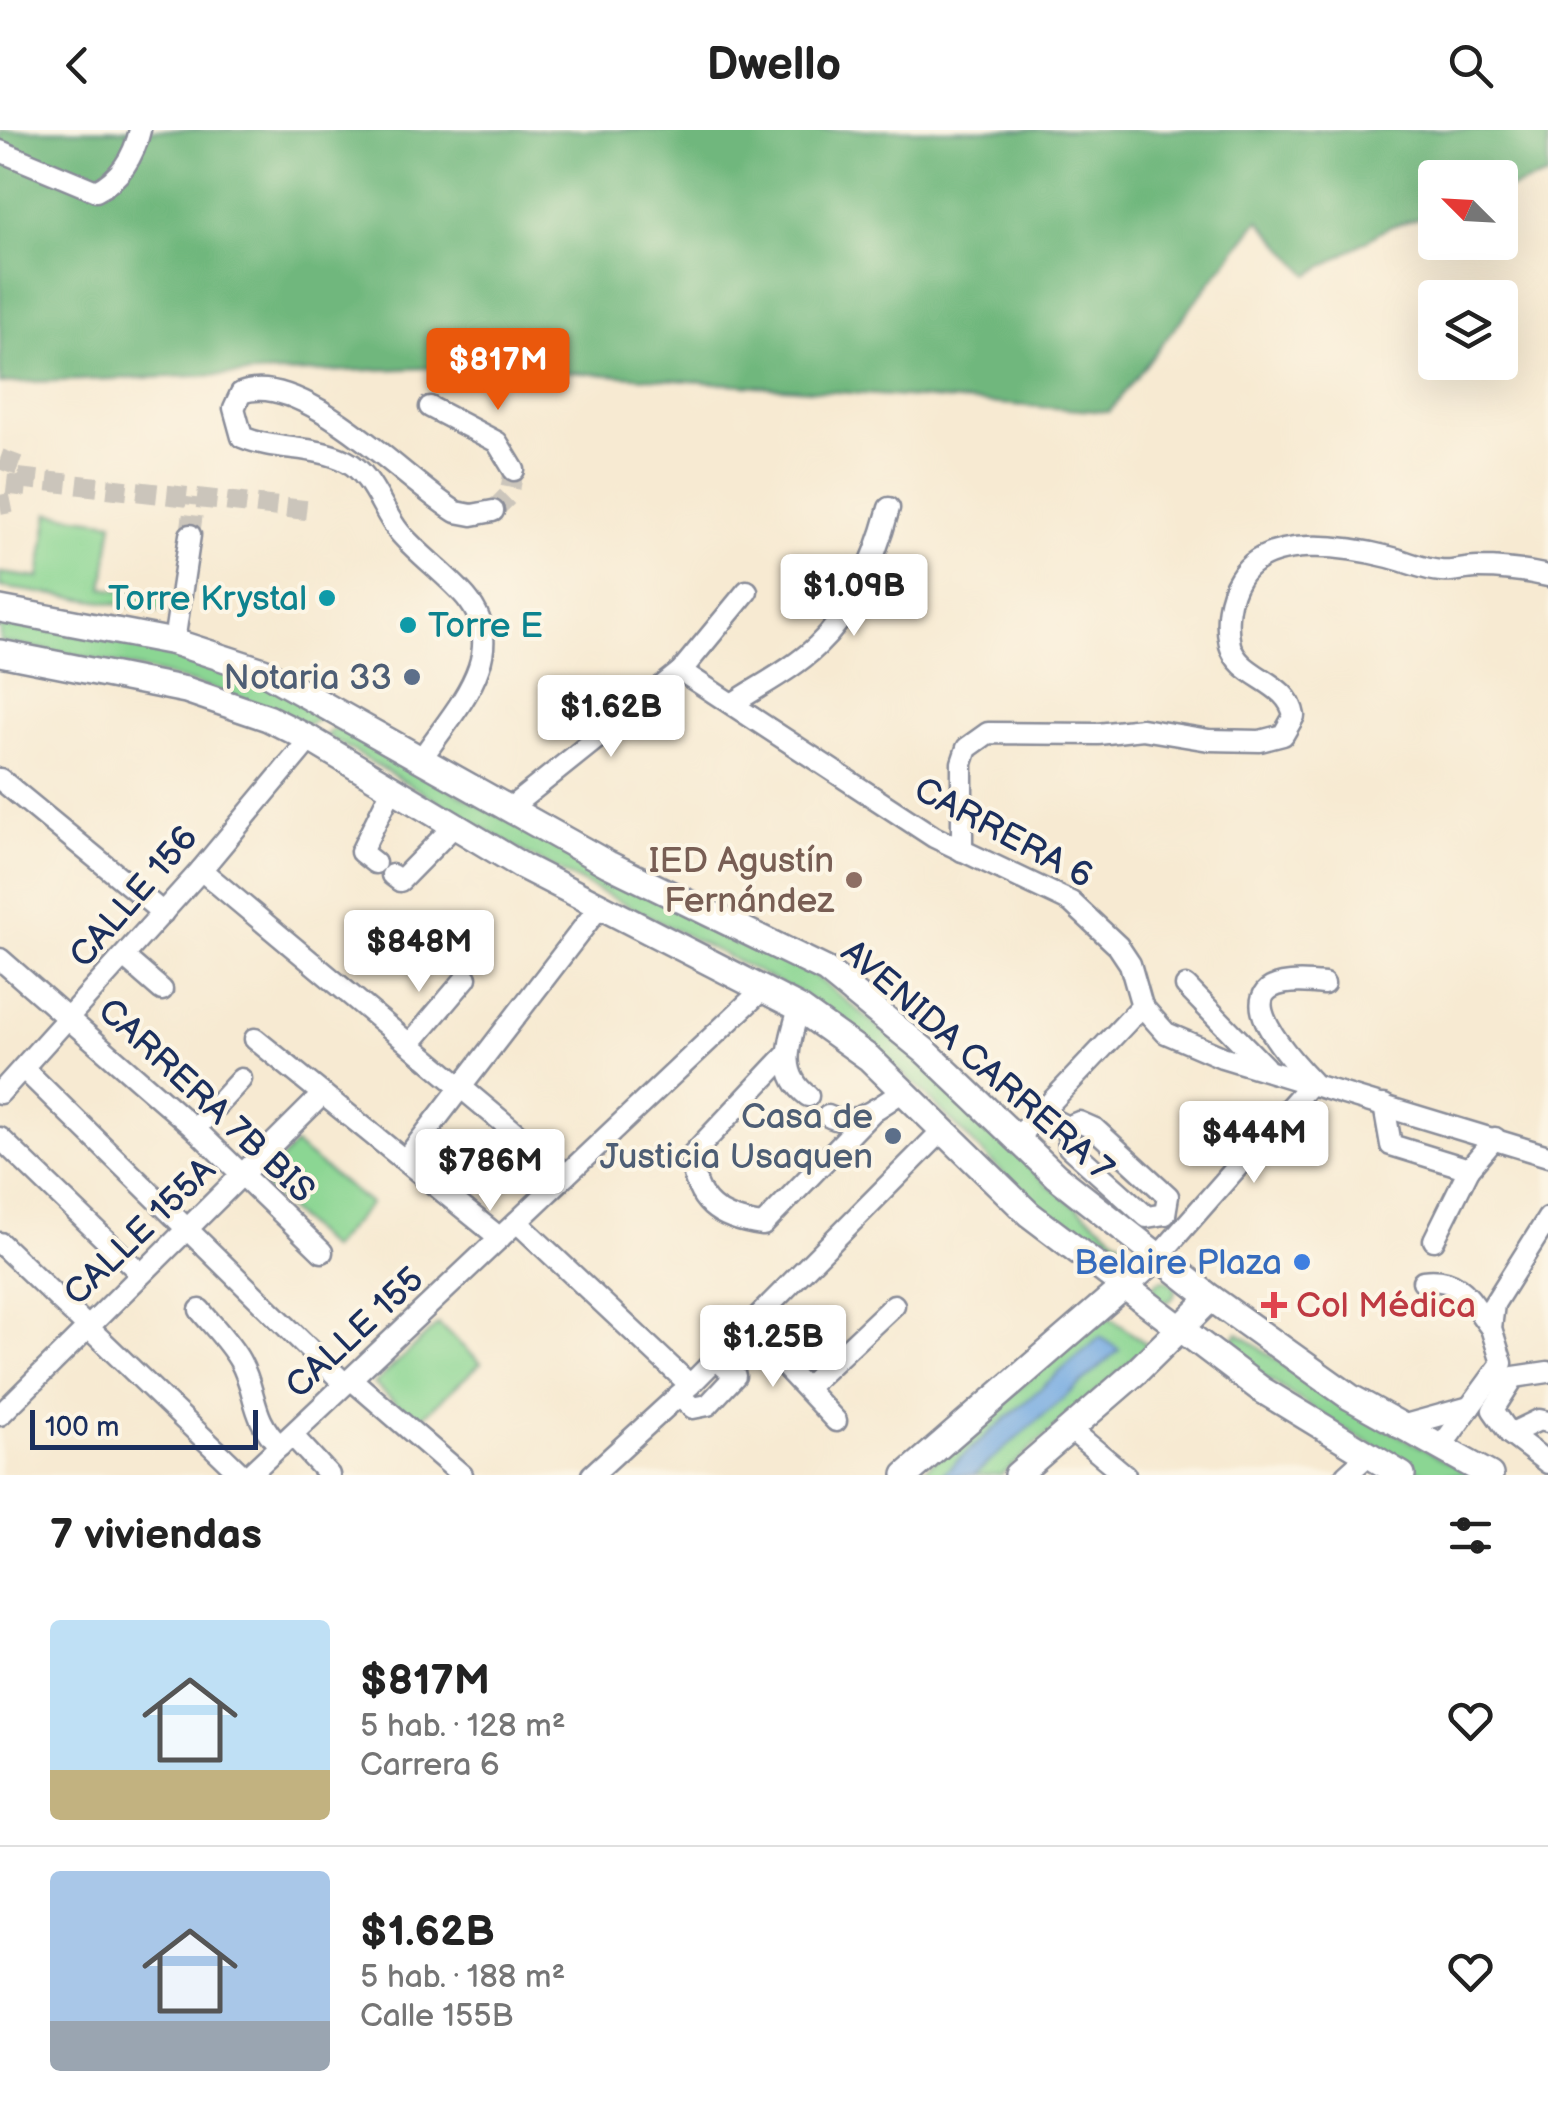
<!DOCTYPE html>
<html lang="es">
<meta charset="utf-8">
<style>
body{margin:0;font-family:"Balsamiq Sans",sans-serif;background:#f6f6f6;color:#222;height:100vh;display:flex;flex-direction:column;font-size:38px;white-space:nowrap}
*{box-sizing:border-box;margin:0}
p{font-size:32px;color:#767676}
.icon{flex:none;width:55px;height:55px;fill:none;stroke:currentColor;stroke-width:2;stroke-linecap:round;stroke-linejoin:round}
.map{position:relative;height:1345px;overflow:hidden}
.drawer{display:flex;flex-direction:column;background:#fff;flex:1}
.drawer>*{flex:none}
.needle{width:65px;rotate:294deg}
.fabs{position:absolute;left:1418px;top:30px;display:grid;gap:20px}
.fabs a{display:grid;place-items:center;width:100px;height:100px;border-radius:10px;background:#fff;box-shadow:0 10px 40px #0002;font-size:50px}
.scale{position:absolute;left:30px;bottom:25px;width:228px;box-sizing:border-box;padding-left:10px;border:5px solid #1b2f5e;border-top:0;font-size:28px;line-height:35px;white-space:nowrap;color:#1b2f5e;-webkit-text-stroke:8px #fcf5e5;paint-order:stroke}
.price{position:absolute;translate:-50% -85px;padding:0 22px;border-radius:10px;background:#fff;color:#222;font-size:32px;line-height:65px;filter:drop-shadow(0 2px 5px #0008)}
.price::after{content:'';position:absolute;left:50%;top:60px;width:30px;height:22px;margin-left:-15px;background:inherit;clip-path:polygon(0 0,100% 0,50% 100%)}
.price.selected{background:#ea580c;color:#fff}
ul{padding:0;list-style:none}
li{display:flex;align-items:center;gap:30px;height:250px;padding:0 50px}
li+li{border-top:2px solid #e0e0e0}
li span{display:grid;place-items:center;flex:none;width:280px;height:200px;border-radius:10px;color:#555}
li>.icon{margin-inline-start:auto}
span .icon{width:120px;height:120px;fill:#fffc;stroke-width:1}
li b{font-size:42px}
h2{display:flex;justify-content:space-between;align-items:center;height:120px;padding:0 50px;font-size:42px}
header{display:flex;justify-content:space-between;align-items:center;height:130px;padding:0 50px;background:#fff;font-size:45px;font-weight:800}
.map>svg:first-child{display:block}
.green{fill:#8bd693;stroke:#538278;stroke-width:2.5}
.forest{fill:#70b77d;stroke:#46736e;stroke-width:2.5}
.water{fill:#72a9e1;stroke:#466ca0;stroke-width:2.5}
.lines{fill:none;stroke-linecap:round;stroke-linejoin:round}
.minor-tunnel{stroke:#cbc5bb;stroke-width:20;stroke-dasharray:20 10;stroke-linecap:butt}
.minor-casing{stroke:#898c98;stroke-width:25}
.major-casing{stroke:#898c98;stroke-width:30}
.minor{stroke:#fff;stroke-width:20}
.major{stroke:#fff;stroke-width:25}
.culture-dot{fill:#0f9aa8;stroke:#fcf5e5;stroke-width:4}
.service-dot{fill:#5c6f8a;stroke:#fcf5e5;stroke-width:4}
.education-dot{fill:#8d6e63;stroke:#fcf5e5;stroke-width:4}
.shop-dot{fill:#3f7fe0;stroke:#fcf5e5;stroke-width:4}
.health-dot{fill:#e0444e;stroke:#fcf5e5;stroke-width:4}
.labels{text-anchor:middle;stroke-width:8;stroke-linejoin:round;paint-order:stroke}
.culture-label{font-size:35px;fill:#0d838f;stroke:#fcf5e5;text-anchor:end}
.service-label{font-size:35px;fill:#4e5e75;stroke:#fcf5e5;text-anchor:end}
.street-label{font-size:35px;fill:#1b2f5e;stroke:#fcf5e5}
.education-label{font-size:35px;fill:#785e54;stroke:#fcf5e5;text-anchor:end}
.shop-label{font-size:35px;fill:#366cbe;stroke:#fcf5e5;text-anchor:end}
.health-label{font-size:35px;fill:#be3a42;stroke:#fcf5e5;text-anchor:start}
</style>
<header><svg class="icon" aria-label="back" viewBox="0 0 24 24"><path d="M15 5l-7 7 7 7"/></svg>Dwello<svg class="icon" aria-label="search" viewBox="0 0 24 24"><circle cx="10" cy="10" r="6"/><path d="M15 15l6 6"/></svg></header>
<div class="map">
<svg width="1548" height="1345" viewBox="0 0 1548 1345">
<rect width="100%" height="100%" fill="#fcf5e5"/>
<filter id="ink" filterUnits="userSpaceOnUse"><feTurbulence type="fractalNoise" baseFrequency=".01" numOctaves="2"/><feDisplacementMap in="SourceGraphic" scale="20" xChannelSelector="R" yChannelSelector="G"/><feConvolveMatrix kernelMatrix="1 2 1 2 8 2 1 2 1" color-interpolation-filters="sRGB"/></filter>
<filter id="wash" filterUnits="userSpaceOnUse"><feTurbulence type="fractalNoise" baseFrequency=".0048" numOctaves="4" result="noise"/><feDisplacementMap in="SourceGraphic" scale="40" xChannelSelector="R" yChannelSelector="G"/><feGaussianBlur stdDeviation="2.25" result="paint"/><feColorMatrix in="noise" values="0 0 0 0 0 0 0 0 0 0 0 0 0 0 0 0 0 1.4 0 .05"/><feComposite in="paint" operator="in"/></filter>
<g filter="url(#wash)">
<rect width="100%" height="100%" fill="#f7ead2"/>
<g class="green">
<polygon points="49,383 113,392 103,458 168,468 166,481 0,457 0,443 39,448"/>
<path d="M 0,489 L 186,525 L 249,545 L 330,584 L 306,595 C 200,547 113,532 0,512 Z"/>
<polygon points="333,599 345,601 484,678 813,844 918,929 1046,1053 1131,1119 1117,1138 1024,1065 918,957 865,911 801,864 526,724 326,605"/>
<polygon points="295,1015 370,1074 330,1119 259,1052"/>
<circle cx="1164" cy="1161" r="11"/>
<polygon points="1105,1184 1149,1216 1001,1345 918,1345"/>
<polygon points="438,1194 481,1233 417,1292 374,1254"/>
<polygon points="1238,1203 1336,1271 1472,1345 1426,1345 1339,1296 1225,1221"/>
</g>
<polygon class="forest" points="0,0 1548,0 1548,46 1500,62 1500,48 1435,48 1435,83 1389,97 1309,145 1259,90 1109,282 486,236 0,253"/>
<polygon class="water" points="1100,1207 1119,1220 974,1345 941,1345"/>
</g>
<g filter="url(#ink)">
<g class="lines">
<g class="minor-tunnel">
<polyline points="0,329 19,336 15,372 0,375"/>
<polyline points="18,348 314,381"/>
<polyline points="493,381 509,365 514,340"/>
<polyline points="190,405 195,368"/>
</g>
<g class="minor-casing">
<g id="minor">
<path d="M 0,21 L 96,61 C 120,49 134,26 140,0"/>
<polyline points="430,277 497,312 514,340"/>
<polyline points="174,512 190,405"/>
<polyline points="681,541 934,707 1071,772 1118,816 1130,834 1142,876 1166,903 1222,927 1548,1026"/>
<path d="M 732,574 C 759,556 793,539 817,516 C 854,481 876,426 889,378"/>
<path d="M 422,628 C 453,581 513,523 466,467 C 446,444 420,426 400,403 C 382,382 373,344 346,331 C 315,315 275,321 242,307 L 234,278 L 241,263 C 303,239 405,351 456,382 L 472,385 L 493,381"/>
<polyline points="0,649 163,783"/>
<polyline points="510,678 681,541 747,461"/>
<path d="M 962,721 L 962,633 L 967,618 L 988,603 L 1098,604 L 1142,599 L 1209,610 L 1260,611 L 1283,605 L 1294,586 C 1288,550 1239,549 1230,515 C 1225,492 1228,467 1240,448 C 1266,404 1346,416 1389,427 C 1406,431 1424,440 1441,441 C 1453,443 1467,437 1479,438 C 1502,438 1526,441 1548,446"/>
<polyline points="375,733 361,722 392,659"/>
<polyline points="201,740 566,1045"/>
<polyline points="392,745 400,751 455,695"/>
<polyline points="124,827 162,860"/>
<polyline points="0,829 195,999 322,1122"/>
<polyline points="1186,856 1265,937"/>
<path d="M 799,878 C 790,911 777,943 808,966"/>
<polyline points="255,909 500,1108"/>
<polyline points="410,914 466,848"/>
<path d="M 788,923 L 691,1026 C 695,1073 718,1089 763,1095 L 874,980"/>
<polyline points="23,938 345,1254"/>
<polyline points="0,963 201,740 310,609"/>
<polyline points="1384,975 1391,1015 1469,1039 1495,1008"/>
<polyline points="1040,983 1067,997 1079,992 1095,999 1168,1066 1165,1084"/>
<path d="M 828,986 C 852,1000 884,974 904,960"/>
<polyline points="1067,997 1069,1017 1147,1087 1165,1084"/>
<polyline points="195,999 241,949"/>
<polyline points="0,1008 140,1143"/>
<polyline points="1015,1010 1142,876"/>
<polyline points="405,1030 600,776"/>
<polyline points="517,1092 690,1255"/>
<polyline points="1434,1110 1469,1039"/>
<polyline points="0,1113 242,1345"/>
<path d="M 1158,1127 L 1312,952 C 1271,909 1217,841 1324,854"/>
<path d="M 1423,1151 C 1462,1146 1469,1170 1491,1198"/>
<path d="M 200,1180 C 213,1196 230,1213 240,1231 C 258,1264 250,1287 280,1316"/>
<polyline points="748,1197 836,1291"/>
<polyline points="1548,1242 1514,1247 1493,1280 1510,1304 1548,1333"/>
<polyline points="351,1249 462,1345"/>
<polyline points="806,1258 894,1175"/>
<polyline points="679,1265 693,1278 708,1275 735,1246 716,1229"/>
<polyline points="0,1285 323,964"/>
<polyline points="1398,1297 1470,1277"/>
<polyline points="1070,1299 1125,1345"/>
<polyline points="1510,1304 1539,1290 1548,1292"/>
<polyline points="292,1305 329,1345"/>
<polyline points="1440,1318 1502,1233 1491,1198 1494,1174 1548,1088"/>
<polyline points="249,1345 764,858"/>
<polyline points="592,1345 690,1255 944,999"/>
<polyline points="1346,1345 1367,1326"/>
</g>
</g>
<g class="major-casing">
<g id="major">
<polyline points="0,479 174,512 263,541 608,734 826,840 925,921 1056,1046 1211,1168 1350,1267 1490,1345"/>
<polyline points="0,523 186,560 268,588 310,609 522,736 799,878 869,928 1029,1084 1262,1260 1402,1345"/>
<polyline points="906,1345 1158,1127"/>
<polyline points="1017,1345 1136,1242 1211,1168"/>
</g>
</g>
<use href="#minor" class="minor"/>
<use href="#major" class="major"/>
</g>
</g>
<g class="culture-dot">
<circle cx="327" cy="468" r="10"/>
<circle cx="408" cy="495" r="10"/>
</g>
<g class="service-dot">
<circle cx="412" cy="547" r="10"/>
<circle cx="893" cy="1006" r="10"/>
</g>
<circle class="education-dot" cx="854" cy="750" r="10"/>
<circle class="shop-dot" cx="1302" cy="1132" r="10"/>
<path class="health-dot" d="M1269 1160h10v10h10v10h-10v10h-10v-10h-10v-10h10z"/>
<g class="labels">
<g class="culture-label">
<text x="307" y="480">Torre Krystal</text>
<text x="428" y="507" text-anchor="start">Torre E</text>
</g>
<g class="service-label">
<text x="392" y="559">Notaria 33</text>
<text x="873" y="998">Casa de<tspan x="873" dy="40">Justicia Usaquen</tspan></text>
</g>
<g class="street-label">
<text transform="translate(1004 702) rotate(28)" y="12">CARRERA 6</text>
<text transform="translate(133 766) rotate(-49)" y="12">CALLE 156</text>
<text transform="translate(978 930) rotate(41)" y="12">AVENIDA CARRERA 7</text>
<text transform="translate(207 970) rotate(43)" y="12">CARRERA 7B BIS</text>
<text transform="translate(139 1101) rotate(-44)" y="12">CALLE 155A</text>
<text transform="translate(354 1202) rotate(-43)" y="12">CALLE 155</text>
</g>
<g class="education-label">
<text x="834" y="742">IED Agustín<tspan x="834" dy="40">Fernández</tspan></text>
</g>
<g class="shop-label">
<text x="1282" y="1144">Belaire Plaza</text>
</g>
<g class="health-label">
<text x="1296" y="1187">Col Médica</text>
</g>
</g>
</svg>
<div class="fabs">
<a><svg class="needle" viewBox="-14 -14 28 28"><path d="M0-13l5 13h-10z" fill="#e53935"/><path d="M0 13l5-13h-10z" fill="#767676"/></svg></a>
<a><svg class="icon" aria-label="layers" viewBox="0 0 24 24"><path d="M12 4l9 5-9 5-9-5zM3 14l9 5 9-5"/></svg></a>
</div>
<div class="scale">100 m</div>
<b class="price selected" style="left:498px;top:283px">$817M</b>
<b class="price" style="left:854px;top:509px">$1.09B</b>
<b class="price" style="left:611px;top:630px">$1.62B</b>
<b class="price" style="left:419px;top:865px">$848M</b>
<b class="price" style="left:1254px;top:1056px">$444M</b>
<b class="price" style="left:490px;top:1084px">$786M</b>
<b class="price" style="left:773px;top:1260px">$1.25B</b>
</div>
<section class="drawer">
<h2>7 viviendas<svg class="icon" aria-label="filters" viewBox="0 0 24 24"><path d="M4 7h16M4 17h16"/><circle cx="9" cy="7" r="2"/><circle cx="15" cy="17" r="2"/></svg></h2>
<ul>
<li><span style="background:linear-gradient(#bfe0f5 75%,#c2b280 0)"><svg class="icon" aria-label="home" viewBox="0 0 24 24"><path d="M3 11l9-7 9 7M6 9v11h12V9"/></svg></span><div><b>$817M</b><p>5 hab. · 128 m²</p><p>Carrera 6</p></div><svg class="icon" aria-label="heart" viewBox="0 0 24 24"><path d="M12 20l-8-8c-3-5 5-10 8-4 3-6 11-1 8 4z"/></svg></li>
<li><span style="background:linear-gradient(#a9c7e8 75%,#9aa5b1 0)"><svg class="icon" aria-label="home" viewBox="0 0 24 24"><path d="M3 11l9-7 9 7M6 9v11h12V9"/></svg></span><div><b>$1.62B</b><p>5 hab. · 188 m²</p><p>Calle 155B</p></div><svg class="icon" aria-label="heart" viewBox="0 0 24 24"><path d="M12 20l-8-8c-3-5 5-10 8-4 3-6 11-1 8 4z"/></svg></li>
</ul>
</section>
